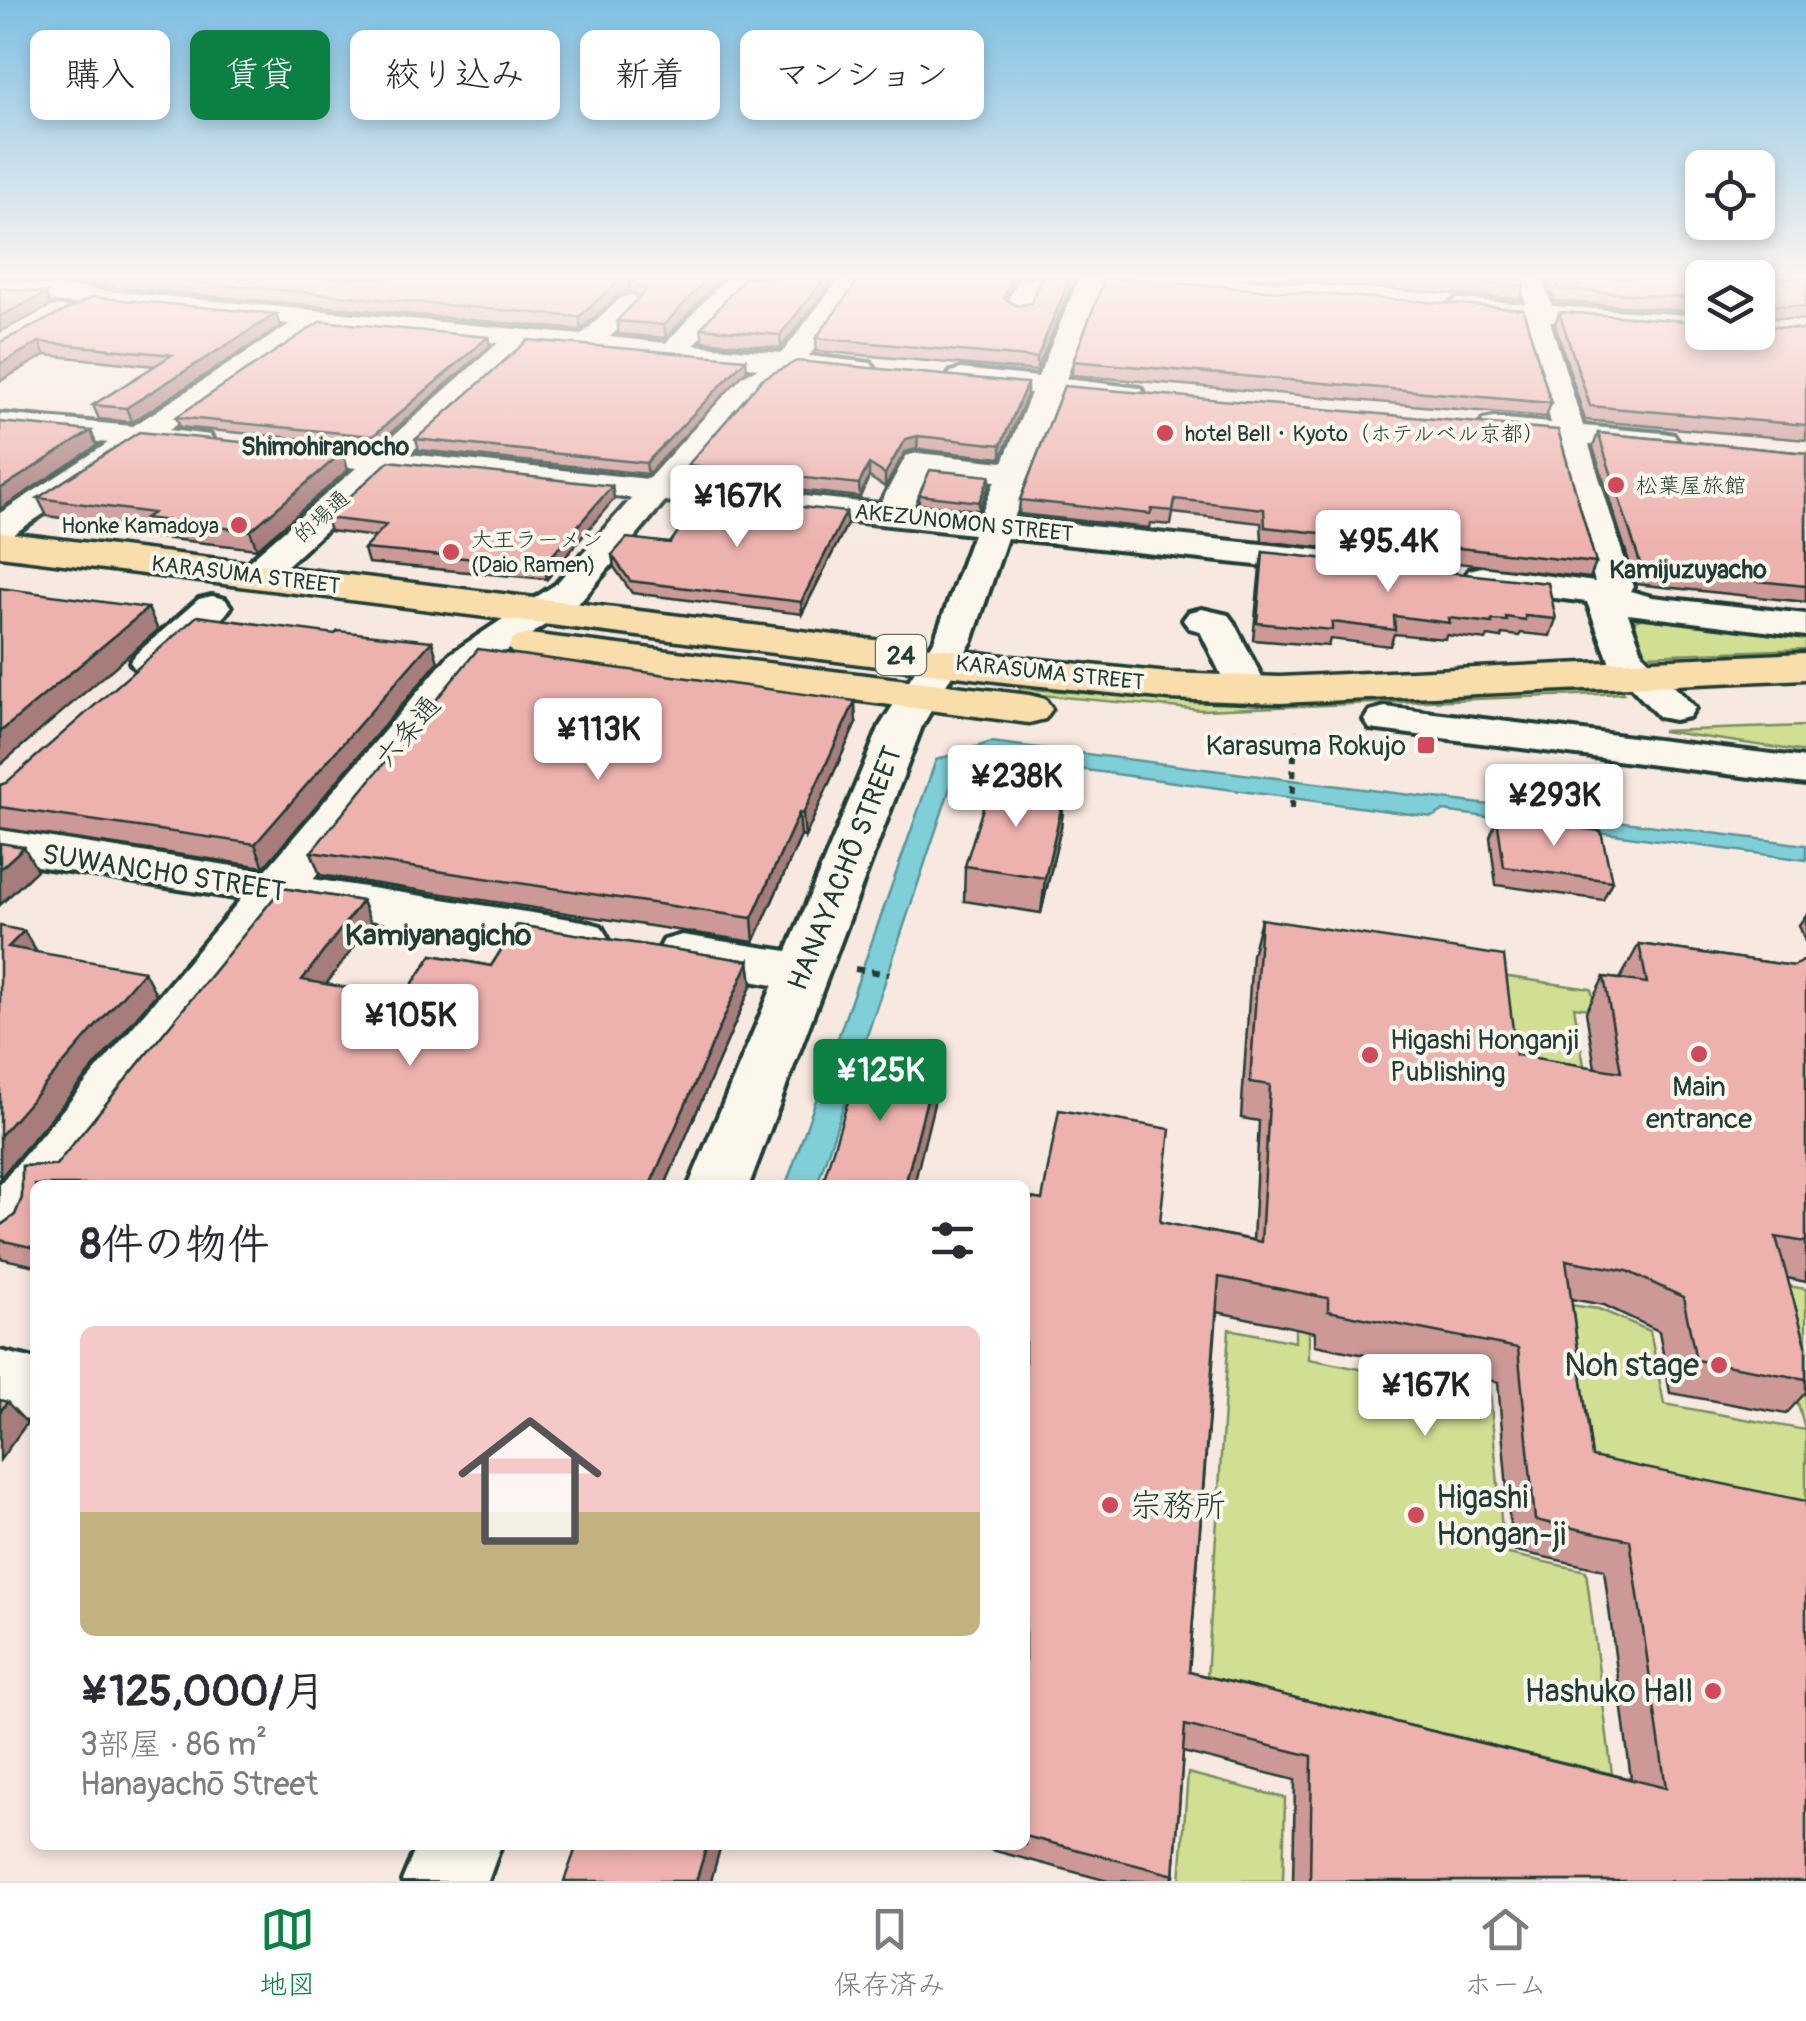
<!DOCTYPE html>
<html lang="ja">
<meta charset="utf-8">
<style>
body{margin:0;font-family:Pangolin,"Klee One",sans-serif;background:#f2f2f3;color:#2b2b33;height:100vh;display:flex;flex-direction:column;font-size:38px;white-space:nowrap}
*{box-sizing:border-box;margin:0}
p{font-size:32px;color:#7c7c81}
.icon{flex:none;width:55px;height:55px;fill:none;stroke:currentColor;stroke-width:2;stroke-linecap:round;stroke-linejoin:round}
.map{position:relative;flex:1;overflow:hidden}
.sheet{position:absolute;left:30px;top:1180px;width:1000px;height:670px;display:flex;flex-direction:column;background:#fff;border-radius:15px;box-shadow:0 5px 15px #0003}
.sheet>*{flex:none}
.banner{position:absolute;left:30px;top:30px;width:1000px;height:90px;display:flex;gap:20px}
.tools{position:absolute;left:1685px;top:150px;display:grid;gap:20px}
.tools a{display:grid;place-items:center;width:90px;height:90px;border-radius:15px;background:#fff;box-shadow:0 5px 15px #0003;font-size:50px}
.price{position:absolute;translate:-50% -85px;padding:0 22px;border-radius:10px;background:#fff;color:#222;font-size:32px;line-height:65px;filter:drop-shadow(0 2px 5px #0008)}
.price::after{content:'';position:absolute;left:50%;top:60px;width:30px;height:22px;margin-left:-15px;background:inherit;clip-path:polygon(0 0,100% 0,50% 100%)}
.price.on{background:#0b8043;color:#fff}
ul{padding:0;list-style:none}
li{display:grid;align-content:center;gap:20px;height:530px;padding:0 50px}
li+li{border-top:2px solid #e1e1e2}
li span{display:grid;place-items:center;height:310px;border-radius:15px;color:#555}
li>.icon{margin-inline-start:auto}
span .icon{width:180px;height:180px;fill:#fffc;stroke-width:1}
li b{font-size:42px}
h2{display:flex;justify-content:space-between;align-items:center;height:120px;padding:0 50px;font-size:42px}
.tag{padding:0 35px;border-radius:15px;background:#fff;box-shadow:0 5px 15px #0003;font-size:35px;line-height:90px}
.tag.on{background:#0b8043;color:#fff}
.menu{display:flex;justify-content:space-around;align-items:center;height:140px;border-top:2px solid #e1e1e2;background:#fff;font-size:28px;color:#7c7c81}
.menu a{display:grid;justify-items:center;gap:5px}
.menu .on{color:#0b8043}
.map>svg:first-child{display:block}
.green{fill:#d1df92;stroke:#788e63;stroke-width:2.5}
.water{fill:#7fcfd9;stroke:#599597;stroke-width:2.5}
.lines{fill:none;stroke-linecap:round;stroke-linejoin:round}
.minor-casing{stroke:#1f3d34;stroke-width:8}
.highway-casing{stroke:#1f3d34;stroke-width:7}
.path{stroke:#1f3d34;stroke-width:6;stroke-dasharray:8 8;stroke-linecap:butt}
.minor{fill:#fbf7ec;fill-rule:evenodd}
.highway{fill:#f9deab;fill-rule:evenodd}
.wall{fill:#cc9996;stroke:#1f3d34;stroke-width:2.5;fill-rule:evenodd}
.shaded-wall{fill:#a67d7a;stroke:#1f3d34;stroke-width:2.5}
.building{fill:#edb2ae;stroke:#1f3d34;stroke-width:2.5;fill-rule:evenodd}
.poi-dot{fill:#d1495b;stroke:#fbf7ec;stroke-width:4}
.labels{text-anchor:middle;stroke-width:8;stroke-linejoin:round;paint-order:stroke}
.far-poi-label{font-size:22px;fill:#1f3d34;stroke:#fbf7ec;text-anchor:start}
.far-street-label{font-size:22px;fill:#1f3d34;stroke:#fbf7ec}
.far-neighbourhood-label{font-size:25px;font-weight:bold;fill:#1f3d34;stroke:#fbf7ec}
.shield{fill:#fbf7ec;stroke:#61756b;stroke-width:2.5}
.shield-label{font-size:25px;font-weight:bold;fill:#1f3d34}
.street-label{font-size:28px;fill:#1f3d34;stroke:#fbf7ec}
.poi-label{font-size:28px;fill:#1f3d34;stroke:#fbf7ec;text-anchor:end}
.neighbourhood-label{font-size:30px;font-weight:bold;fill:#1f3d34;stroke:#fbf7ec}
.near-poi-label{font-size:32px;fill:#1f3d34;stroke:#fbf7ec;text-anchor:end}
</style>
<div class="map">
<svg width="1806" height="1881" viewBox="0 0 1806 1881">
<rect width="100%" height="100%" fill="#f8e9e0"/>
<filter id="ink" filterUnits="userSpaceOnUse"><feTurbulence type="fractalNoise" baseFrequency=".01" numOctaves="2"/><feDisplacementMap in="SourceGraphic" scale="20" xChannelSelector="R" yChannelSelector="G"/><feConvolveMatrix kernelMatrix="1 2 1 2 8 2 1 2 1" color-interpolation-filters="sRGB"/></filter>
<g filter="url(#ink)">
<g class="green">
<polygon points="1654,615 1806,632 1806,649 1646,655 1640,652 1634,621"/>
<polygon points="1020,688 1212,703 1620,689 1623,693 1202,710 1019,693"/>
<polygon points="1806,726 1806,752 1662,731"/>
<polygon points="1495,975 1591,989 1596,1010 1574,1007 1586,1077 1517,1155"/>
<polygon points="1590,1252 1806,1289 1806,1519 1582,1473 1562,1304 1599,1309 1650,1331 1664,1404 1805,1430 1772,1304"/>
<polygon points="1295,1304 1309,1306 1309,1359 1485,1394 1482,1337 1485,1337 1504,1553 1586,1571 1612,1774 1446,1734 1206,1694 1229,1329 1295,1342"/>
<polygon points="1188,1773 1285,1798 1283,1881 1180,1881"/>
</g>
<polygon class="water" points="991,742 1806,845 1806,860 1443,811 1432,817 990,757 984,775 955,773 817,1185 786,1185 936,760"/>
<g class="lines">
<g class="minor-casing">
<g id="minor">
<path d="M 726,278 L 752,278 L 694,345 L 782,353 L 840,278 L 865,278 L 809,356 L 871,363 L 875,369 L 871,375 L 861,378 L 795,371 L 761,389 L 680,483 L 880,504 L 906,456 L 917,453 L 1003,462 L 1031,393 L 961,387 L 951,384 L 947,378 L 951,372 L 961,369 L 1038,377 L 1079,278 L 1104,278 L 1066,379 L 1140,388 L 1145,394 L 1140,400 L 1130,403 L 1060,396 L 1014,518 L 1328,551 L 1341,554 L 1346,562 L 1341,570 L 1328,573 L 1007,538 L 972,641 L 922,726 L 749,1185 L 689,1185 L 773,985 L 664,966 L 657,953 L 664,940 L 682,935 L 787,951 L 880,726 L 934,641 L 973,534 L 665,501 L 582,600 L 478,670 L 313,879 L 583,921 L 601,926 L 608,938 L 601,950 L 583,955 L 290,907 L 69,1185 L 35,1185 C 35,1223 41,1238 0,1253 L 0,1184 L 241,899 L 0,860 L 0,830 L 265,871 L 450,654 L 556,584 L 632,498 L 390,471 L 268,583 L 255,586 L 242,583 L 237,575 L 242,567 L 356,468 L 268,457 L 263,450 L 268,443 L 279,441 L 376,451 L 498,343 L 322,327 L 169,430 L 210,435 L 215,442 L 210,449 L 199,451 L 145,446 L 12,535 L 0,538 L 0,513 L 108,443 L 0,432 L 0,414 L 133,426 L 290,324 L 0,297 L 0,281 L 581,335 L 622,297 L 631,295 L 644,303 L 610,337 L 666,343 ZM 528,346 L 758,368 L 741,377 L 648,479 L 409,454 ZM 928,474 L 995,481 L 981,515 L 913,507 Z"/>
<polygon points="1019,278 1044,278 1027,314 1018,316 1005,308"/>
<polygon points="1524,278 1542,278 1552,306 1702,316 1702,332 1550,321 1583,426 1663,433 1674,435 1679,442 1674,449 1663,451 1589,445 1633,587 1630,591 1652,597 1806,614 1806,636 1628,614 1643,654 1695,708 1689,717 1674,720 1659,717 1611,666 1587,602 1482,589 1469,586 1464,578 1469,570 1482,567 1595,582 1556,442 1483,434 1479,427 1483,420 1494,418 1551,423 1523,319 1458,315 1445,307 1458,299 1526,304 1520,283"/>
<path d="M 212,596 L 225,599 L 231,607 L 225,615 C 201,637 171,679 136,670 L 130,662 L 136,654 L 199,599 Z"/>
<polygon points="1202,609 1228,615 1234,623 1268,689 1262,698 1248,701 1234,698 1228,689 1200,631 1189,628 1183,620 1189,612"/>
<polygon points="1385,707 1806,758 1806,784 1370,729 1364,720 1370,711"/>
<polygon points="0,1351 35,1359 35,1421 0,1413"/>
<polygon points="417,1845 501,1845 488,1881 402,1881"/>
</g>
</g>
<g class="highway-casing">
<g id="highway">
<polygon points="0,532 1012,657 1169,673 1280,677 1806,653 1806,679 1280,703 1169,699 1012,683 0,556"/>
<polygon points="529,634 1029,695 1045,699 1052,709 1045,719 1029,723 514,656 508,647 514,638"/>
</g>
</g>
<g class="path">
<polyline points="1527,773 1535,830"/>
<polyline points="1546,792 1587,786"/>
<polyline points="1292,809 1295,729"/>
<polyline points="855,969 889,974"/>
</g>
<use href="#minor" class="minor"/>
<use href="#highway" class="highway"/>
</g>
<g class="wall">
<polygon points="13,278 721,278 666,338 619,334 617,321 639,297 630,291 619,294 581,330"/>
<polygon points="745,278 835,278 781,348 703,341 701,328"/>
<polygon points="860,278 1015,278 1007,300 1017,306 1031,303 1041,278 1072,278 1071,286 1037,371 817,351 816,338"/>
<polygon points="1243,278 1522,278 1524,286 1520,299"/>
<polygon points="1544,278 1702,278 1702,312 1555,301"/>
<polygon points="1758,278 1806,278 1806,320 1759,317 1758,321"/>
<polygon points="1559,312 1806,330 1806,440 1585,420 1555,325"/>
<polygon points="280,327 132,422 99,419 93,405 155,366 45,355 0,381 0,342"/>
<polygon points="488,337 490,346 376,446 180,427 176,417"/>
<polygon points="1073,361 1551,403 1546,417 1072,375"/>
<polygon points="747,370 648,474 419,450 416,439"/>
<polygon points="1064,386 1596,563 1590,578 1262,541 1261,523 1173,513 1171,525 1150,523 1149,528 1019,514 1020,500"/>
<polygon points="1027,395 1001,458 917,449 905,452 885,487 869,477 860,497 689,478 688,465"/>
<polygon points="1598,433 1806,453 1806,602 1636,584 1593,447"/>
<polygon points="348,470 257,549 153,537 150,530 47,516 38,498"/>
<polygon points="990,484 979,510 919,504 919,495"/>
<polygon points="612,486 614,499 547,579 368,563 364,549 376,537 330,531 326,518"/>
<polygon points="846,512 847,524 802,614 632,593 614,567 612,555 670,543"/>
<polygon points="1263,552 1556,619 1550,636 1521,633 1519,636 1502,634 1501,638 1488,636 1486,640 1446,635 1445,639 1394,634 1390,646 1330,639 1328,646 1253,640 1260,568"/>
<polygon points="438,662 264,867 0,828 0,785"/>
<polygon points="856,723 805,837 801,836 754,942 320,875 311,852"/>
<polygon points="1065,792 1061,827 1041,913 964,901 965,866"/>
<polygon points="1497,818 1612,881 1603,900 1496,885 1490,837"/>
<polygon points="282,888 362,901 371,924 326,984 403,998 432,955 491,966 517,925 749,961 752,984 665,1185 35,1185 35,1266 0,1258 0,1226 15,1215 22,1198 22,1166 56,1165"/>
<polygon points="1806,915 1806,944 1799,925"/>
<path d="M 1261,919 L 1516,1055 L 1595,1068 L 1586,1012 L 1604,977 L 1620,979 L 1639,944 L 1794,966 L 1806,959 L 1806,1282 L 1787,1278 L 1806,1345 L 1806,1392 L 1786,1414 L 1670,1393 L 1659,1331 L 1604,1305 L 1571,1299 L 1592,1457 L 1806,1881 L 1293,1881 L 1295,1780 L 1183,1752 L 1174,1875 L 1171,1881 L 1108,1881 L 973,1845 L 1025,1845 L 1025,1197 L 1253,1240 L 1259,1121 L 1241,1118 L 1252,955 ZM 1217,1312 L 1315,1332 L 1315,1345 L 1498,1382 L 1512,1550 L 1604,1570 L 1631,1779 L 1189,1672 Z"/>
</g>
<g class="shaded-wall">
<polygon points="708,278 721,278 666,338 664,325"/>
<polygon points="825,278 835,278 781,348 780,335"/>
<polygon points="1011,278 1015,278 1003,311 1004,298"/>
<polygon points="1070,278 1072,278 1071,286 1037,371 1037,358"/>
<polygon points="629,279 630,291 619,294 581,330 579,317 618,282"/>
<polygon points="46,293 51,306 0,332 0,316"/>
<polygon points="276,314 280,327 132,422 126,408"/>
<polygon points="488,337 490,346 376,446 373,436"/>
<polygon points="39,342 45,355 0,381 0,364"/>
<polygon points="746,359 747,370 648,474 646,463"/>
<polygon points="1027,383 1027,395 1001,458 1001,445"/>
<polygon points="91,431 97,446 0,509 0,489"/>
<polygon points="918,436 917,449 905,452 885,487 885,474 905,439"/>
<polygon points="343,452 348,470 257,549 250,531"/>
<polygon points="869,464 869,477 860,497 859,484"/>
<polygon points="990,476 990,484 979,510 979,502"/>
<polygon points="612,486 614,499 547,579 544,565"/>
<polygon points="846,512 847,524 802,614 801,602"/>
<polygon points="148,608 158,630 0,765 0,732"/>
<polygon points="432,641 438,662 264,867 255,844"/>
<polygon points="855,701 856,723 805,837 803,814"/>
<polygon points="1065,792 1061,827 1041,913 1045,878"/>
<polygon points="799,813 801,836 754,942 752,918"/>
<polygon points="24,847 37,870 0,905 0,869"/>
<polygon points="362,901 371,924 312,1003 302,980"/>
<polygon points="24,931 38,954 8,947"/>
<polygon points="749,961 752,984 665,1185 650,1185"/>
<polygon points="144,971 156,994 0,1178 0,1136"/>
<polygon points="935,1068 934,1104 914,1185 905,1185"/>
<polygon points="7,1402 27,1423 0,1460 0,1412"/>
<polygon points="707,1845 721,1845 711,1881 696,1881"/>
</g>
<g class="building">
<polygon points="146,278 708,278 664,325 617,321 646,290 629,279 618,282 579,317"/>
<polygon points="745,278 825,278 780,335 701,328"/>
<polygon points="860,278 1011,278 1004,298 1017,306 1031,303 1041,278 1070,278 1037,358 816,338"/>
<polygon points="1105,278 1523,309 1551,403 1073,361"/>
<polygon points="1416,278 1522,278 1524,286"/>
<polygon points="1554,278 1702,278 1702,299 1559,289"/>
<polygon points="1758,278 1806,278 1806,307 1761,304 1760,316 1758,317"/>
<polygon points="0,288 46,293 0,316"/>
<polygon points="93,297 276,314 126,408 93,405 172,355 39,342 0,364 0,342"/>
<polygon points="1559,312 1702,322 1702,332 1758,332 1758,325 1806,330 1806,425 1590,406"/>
<polygon points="321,321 488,337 373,436 176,417"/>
<polygon points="528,340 746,359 646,463 416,439"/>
<polygon points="797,361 1027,383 1001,445 918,436 905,439 885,474 869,464 859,484 688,465 762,379"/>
<polygon points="1064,386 1558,430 1596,563 1265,527 1264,509 1175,499 1173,511 1152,509 1150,514 1020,500"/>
<polygon points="0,422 91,431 0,489"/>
<polygon points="139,432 343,452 250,531 145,518 153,513 38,498"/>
<polygon points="1598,433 1806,453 1806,586 1642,569"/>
<polygon points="389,461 612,486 544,565 364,549 386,525 326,518"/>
<polygon points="930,470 990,476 979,502 919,495"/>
<polygon points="704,496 846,512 801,602 630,581 612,555 627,538 670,543"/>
<polygon points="1263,552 1548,583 1556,619 1525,616 1525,620 1506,617 1507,621 1492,620 1492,623 1449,618 1450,623 1394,616 1395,630 1332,622 1332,630 1257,623"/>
<polygon points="0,588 148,608 0,732"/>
<polygon points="197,616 335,634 338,631 432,641 255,844 0,807 0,785 6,783"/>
<polygon points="478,649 855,701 803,814 799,813 752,918 311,852"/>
<polygon points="991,782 1065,792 1045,878 965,866"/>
<polygon points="1497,818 1601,831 1612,881 1504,867"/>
<polygon points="0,843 24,847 0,869"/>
<polygon points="282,888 362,901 302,980 403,998 432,955 491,966 517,925 749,961 650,1185 35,1185 35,1248 0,1240 0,1226 15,1215 22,1198 22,1166 56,1165"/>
<path d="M 1261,919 L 1504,956 L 1516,1055 L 1621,1072 L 1604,977 L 1647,983 L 1639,944 L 1794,966 L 1806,959 L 1806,1242 L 1776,1237 L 1806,1345 L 1806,1379 L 1696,1360 L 1683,1297 L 1627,1271 L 1566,1260 L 1592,1457 L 1806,1501 L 1806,1881 L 1310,1881 L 1312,1756 L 1185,1725 L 1174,1875 L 1025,1836 L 1025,1197 L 1042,1200 L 1059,1110 L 1170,1129 L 1160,1222 L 1261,1242 L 1270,1085 L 1250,1082 ZM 1219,1277 L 1328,1298 L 1328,1311 L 1518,1348 L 1535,1520 L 1630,1540 L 1666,1788 L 1189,1672 Z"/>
<polygon points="0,926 24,931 8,947 144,971 0,1136"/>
<polygon points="862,1056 935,1068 905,1185 822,1185"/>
<polygon points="0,1400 7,1402 0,1412"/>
<polygon points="577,1845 707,1845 696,1881 564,1881"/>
</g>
</g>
<linearGradient id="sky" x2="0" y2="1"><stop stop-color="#7ebfe2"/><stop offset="0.51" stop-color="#fcf5f1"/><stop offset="1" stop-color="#fcf5f1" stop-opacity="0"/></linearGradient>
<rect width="1806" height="542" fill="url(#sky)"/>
<g class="poi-dot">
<circle cx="1165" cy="433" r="10"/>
<circle cx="1616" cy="485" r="10"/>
<circle cx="239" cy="525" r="10"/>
<circle cx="451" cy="552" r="10"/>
<rect x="1416" y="735" width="20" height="20" rx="5"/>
<circle cx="1699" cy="1054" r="10"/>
<circle cx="1370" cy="1055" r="10"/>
<circle cx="1719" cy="1365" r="10"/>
<circle cx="1110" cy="1505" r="10"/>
<circle cx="1416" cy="1515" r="10"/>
<circle cx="1713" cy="1691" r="10"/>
</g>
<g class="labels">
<g class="far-poi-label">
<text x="1185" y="441">hotel Bell・Kyoto（ホテルベル京都）</text>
<text x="1636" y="493">松葉屋旅館</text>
<text x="219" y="533" text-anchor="end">Honke Kamadoya</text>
<text x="471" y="547">大王ラーメン<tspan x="471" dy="25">(Daio Ramen)</tspan></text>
</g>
<g class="far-street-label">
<text transform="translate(321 516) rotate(-42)" y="8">的場通</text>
<text transform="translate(964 522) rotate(6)" y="8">AKEZUNOMON STREET</text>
<text transform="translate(246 574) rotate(7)" y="8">KARASUMA STREET</text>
<text transform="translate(1050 672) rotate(6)" y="8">KARASUMA STREET</text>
</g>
<g class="far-neighbourhood-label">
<text x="325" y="455">Shimohiranocho</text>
<text x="1688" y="578">Kamijuzuyacho</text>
</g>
<rect class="shield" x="876" y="635" width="50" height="40" rx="8"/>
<g class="shield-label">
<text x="901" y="664">24</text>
</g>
<g class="street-label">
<text transform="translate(407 731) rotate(-50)" y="10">六条通</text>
<text transform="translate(844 868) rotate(-68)" y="10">HANAYACHŌ STREET</text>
<text transform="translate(164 872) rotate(9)" y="10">SUWANCHO STREET</text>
</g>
<g class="poi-label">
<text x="1406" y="755">Karasuma Rokujo</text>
<text x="1390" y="1049" text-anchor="start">Higashi Honganji<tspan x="1390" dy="32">Publishing</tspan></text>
<text x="1699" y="1096" text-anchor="middle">Main<tspan x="1699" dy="32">entrance</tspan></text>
</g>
<g class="neighbourhood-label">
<text x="438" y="945">Kamiyanagicho</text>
</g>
<g class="near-poi-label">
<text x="1699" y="1376">Noh stage</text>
<text x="1436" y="1508" text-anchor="start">Higashi<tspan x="1436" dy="37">Hongan-ji</tspan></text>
<text x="1130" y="1516" text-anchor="start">宗務所</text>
<text x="1693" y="1702">Hashuko Hall</text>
</g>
</g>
</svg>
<div class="tools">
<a><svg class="icon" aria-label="locate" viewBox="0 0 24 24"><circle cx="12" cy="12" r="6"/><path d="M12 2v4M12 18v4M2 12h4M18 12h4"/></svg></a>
<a><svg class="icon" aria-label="layers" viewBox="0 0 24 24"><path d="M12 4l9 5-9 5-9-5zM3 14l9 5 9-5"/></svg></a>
</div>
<b class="price" style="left:737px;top:550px">¥167K</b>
<b class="price" style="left:1388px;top:595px">¥95.4K</b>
<b class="price" style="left:598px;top:783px">¥113K</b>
<b class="price" style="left:1016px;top:830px">¥238K</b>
<b class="price" style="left:1554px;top:849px">¥293K</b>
<b class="price" style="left:410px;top:1069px">¥105K</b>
<b class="price on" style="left:880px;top:1124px">¥125K</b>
<b class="price" style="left:1425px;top:1439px">¥167K</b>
<div class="banner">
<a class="tag">購入</a>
<a class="tag on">賃貸</a>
<a class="tag">絞り込み</a>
<a class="tag">新着</a>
<a class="tag">マンション</a>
</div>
<section class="sheet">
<h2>8件の物件<svg class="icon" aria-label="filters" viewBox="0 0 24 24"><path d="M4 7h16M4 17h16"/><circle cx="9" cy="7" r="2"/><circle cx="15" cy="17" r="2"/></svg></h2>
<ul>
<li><span style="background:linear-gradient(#f6c9c9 60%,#c2b280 0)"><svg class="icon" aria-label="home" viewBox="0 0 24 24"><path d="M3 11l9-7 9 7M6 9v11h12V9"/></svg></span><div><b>¥125,000/月</b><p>3部屋 · 86 m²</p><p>Hanayachō Street</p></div></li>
</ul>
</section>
</div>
<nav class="menu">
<a class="on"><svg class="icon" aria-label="map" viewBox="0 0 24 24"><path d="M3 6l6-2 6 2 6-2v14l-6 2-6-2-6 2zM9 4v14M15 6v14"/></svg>地図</a>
<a><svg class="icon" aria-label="saved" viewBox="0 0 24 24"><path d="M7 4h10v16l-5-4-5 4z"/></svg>保存済み</a>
<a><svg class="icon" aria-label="home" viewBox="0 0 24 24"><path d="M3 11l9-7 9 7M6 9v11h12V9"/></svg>ホーム</a>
</nav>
